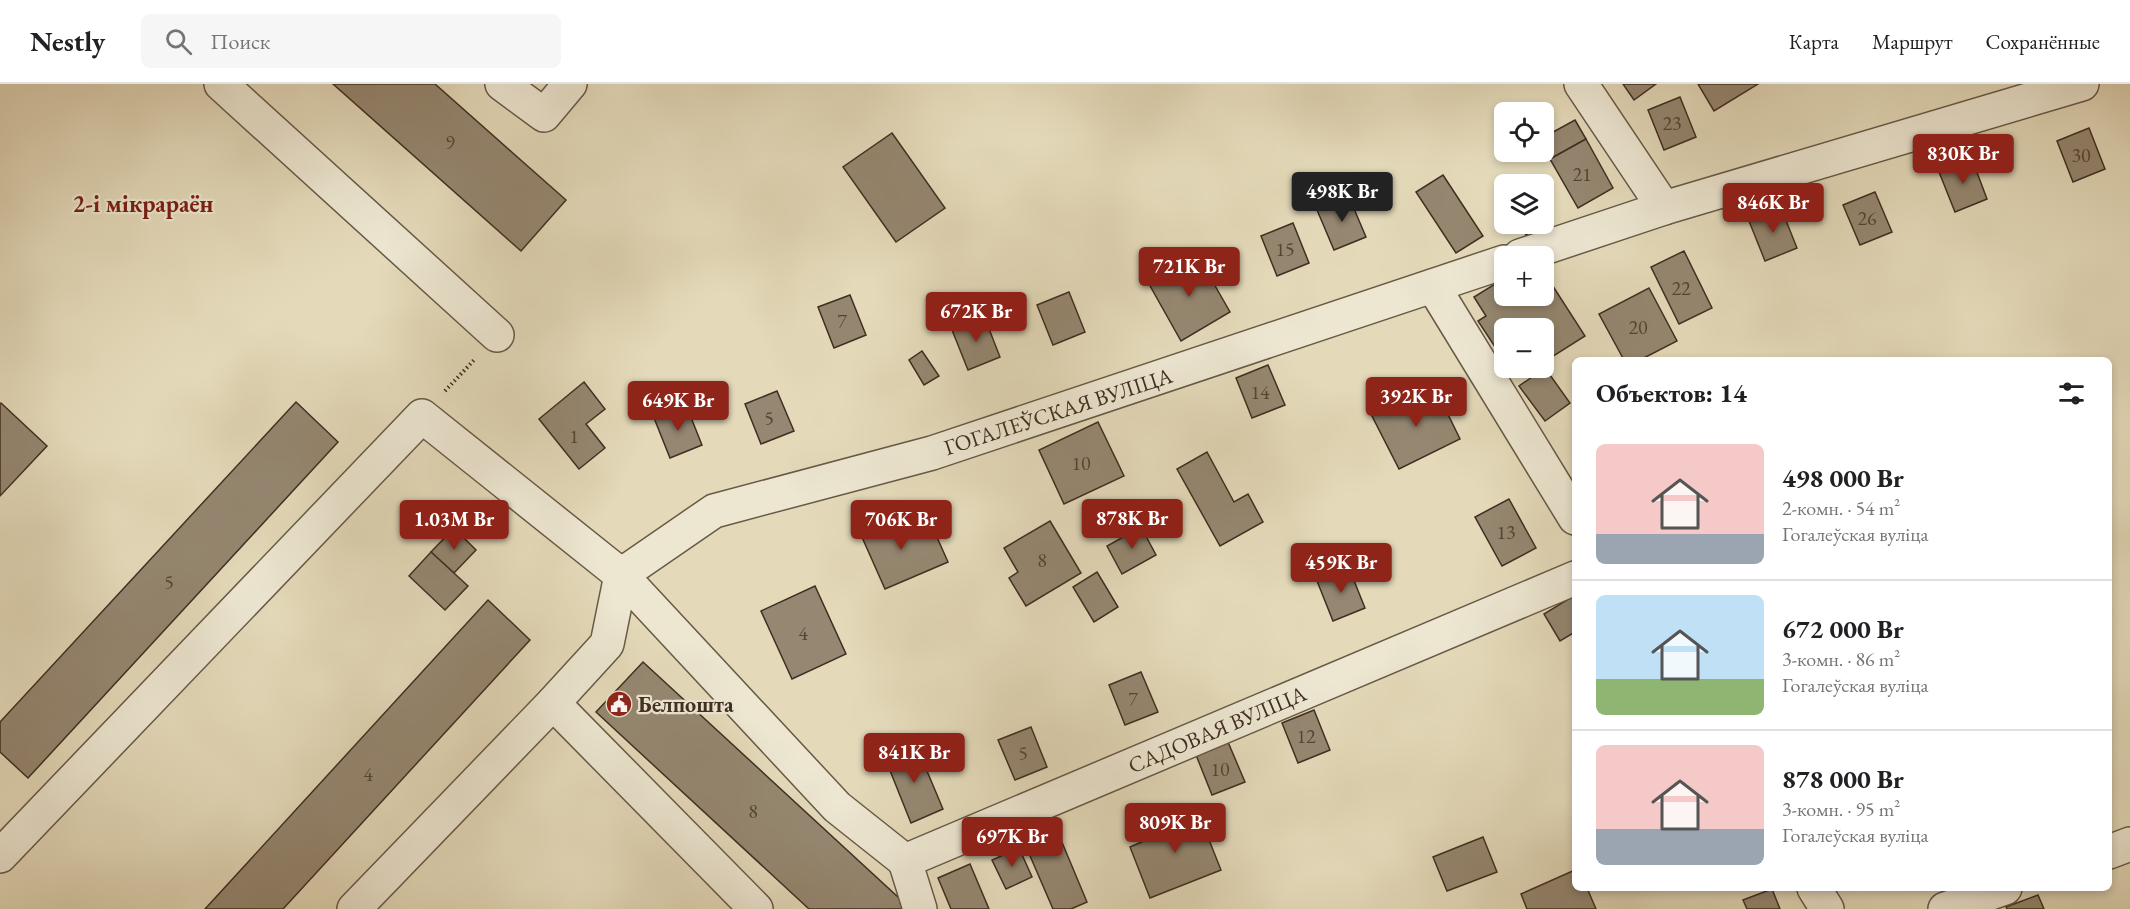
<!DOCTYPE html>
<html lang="ru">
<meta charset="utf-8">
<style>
body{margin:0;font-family:"EB Garamond",serif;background:#f6f6f6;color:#202124;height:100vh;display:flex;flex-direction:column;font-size:22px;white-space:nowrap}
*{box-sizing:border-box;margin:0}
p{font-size:20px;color:#757577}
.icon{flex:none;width:33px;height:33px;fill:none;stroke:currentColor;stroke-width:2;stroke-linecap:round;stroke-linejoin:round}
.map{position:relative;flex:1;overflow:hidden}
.drawer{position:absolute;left:1572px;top:273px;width:540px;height:534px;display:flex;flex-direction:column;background:#fff;border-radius:9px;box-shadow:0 3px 9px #0003}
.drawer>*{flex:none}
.buttons{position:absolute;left:1494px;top:18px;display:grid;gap:12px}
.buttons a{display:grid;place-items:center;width:60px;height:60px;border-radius:9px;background:#fff;box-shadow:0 3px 9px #0003;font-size:30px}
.price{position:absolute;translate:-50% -51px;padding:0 14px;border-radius:6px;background:#8f2418;color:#fff;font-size:20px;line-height:39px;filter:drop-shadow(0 2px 3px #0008)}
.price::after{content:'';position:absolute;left:50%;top:36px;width:18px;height:14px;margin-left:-9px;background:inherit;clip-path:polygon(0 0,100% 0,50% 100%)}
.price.selected{background:#222;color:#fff}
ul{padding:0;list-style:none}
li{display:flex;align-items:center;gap:18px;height:150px;padding:0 24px}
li+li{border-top:2px solid #e0e0e0}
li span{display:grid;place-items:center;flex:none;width:168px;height:120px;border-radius:9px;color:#555}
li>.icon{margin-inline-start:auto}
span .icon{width:72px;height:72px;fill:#fffc;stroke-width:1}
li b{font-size:26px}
h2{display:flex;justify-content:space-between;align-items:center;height:72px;padding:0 24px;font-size:26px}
header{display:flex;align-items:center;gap:36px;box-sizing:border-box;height:84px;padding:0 30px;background:#fff;border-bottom:2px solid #e0e0e0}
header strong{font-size:28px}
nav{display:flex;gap:33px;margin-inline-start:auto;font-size:21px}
.search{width:420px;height:54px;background:#f6f6f6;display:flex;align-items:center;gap:15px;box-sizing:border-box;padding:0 21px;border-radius:9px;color:#757577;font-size:22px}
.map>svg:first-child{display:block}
.building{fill:#958771;stroke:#3f2e21;stroke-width:1.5}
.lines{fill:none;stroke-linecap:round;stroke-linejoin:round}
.minor-casing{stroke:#685947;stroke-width:36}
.path{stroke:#3f2e21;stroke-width:4;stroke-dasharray:1.5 3;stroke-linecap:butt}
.minor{stroke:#ede7d2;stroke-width:33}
.labels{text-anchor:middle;stroke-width:4.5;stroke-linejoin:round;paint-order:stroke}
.number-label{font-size:20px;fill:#544435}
.street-label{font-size:22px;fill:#3f2e21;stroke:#ede7d2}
.poi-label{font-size:22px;font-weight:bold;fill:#3f2e21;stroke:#ede7d2;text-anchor:start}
.neighbourhood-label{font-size:24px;font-weight:bold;fill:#7a1f14;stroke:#ede7d2}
</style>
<header>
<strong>Nestly</strong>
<div class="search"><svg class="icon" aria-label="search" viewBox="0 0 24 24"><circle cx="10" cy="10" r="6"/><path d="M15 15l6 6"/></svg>Поиск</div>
<nav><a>Карта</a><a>Маршрут</a><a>Сохранённые</a></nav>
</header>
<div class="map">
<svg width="2130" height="825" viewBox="0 0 2130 825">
<rect width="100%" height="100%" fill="#e4daba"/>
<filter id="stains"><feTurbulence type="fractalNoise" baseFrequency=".00333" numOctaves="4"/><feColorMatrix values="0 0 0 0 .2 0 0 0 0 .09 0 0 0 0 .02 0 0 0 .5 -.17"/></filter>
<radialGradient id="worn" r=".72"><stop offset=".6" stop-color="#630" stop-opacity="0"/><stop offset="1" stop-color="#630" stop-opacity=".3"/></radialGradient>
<g class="building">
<polygon points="333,0 435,0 566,116 521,167"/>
<polygon points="1623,0 1656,0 1634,16"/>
<polygon points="1698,0 1758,0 1714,27"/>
<polygon points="1680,13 1696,53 1664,66 1648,26"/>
<polygon points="1575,36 1586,55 1550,75 1544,63 1544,53"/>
<polygon points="2089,44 2105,85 2073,98 2057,57"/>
<polygon points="892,49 945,124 896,158 843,83"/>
<polygon points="1586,55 1613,104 1578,124 1550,75"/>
<polygon points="1972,75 1987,115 1955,128 1939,88"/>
<polygon points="1443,91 1483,152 1456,169 1416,108"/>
<polygon points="1875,108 1892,148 1860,161 1843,121"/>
<polygon points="1349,113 1366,153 1334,166 1317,126"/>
<polygon points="1781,124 1797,164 1765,177 1749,137"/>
<polygon points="1293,139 1309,179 1277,192 1261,152"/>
<polygon points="1519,140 1543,140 1526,151"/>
<polygon points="1684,167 1712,224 1679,240 1651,183"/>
<polygon points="1198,172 1230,228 1181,257 1149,200"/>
<polygon points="1547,193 1585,252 1544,278 1544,244 1504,244 1504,270 1501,272 1478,237 1486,232 1474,213 1503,195 1504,197 1504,212 1514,212 1515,213 1518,212 1544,212 1544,195"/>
<polygon points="1649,204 1677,257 1640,276 1624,276 1599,230"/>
<polygon points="1069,208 1085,248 1053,261 1037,221"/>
<polygon points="850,211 866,251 834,264 818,223"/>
<polygon points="984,232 1000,273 968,286 952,246"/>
<polygon points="922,267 939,292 924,301 909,276"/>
<polygon points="1268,281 1285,321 1252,334 1236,294"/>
<polygon points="1545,284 1570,319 1545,337 1519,302"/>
<polygon points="584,298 605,325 586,340 605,364 579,385 539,335"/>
<polygon points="1425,306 1439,312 1460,355 1399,385 1372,332"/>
<polygon points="777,307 794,347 761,360 745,320"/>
<polygon points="296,318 338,358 28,694 0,668 0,638"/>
<polygon points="1,319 47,362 0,412 0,320"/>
<polygon points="686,321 702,361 670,374 654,334"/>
<polygon points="1098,338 1124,392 1064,420 1039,366"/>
<polygon points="1207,368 1234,418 1248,410 1263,438 1220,462 1177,385"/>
<polygon points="1509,415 1536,464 1502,482 1475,433"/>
<polygon points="886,430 898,457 932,442 948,478 885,505 857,442"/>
<polygon points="1050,437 1081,489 1026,522 1009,494 1018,488 1004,464"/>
<polygon points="1141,443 1156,471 1122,490 1107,462"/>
<polygon points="454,444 476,466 454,489 431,468"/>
<polygon points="431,468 468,502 445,526 409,492"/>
<polygon points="1349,484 1365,524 1333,537 1317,497"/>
<polygon points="1097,488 1118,523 1094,538 1073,503"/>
<polygon points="815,502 846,570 792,595 761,527"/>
<polygon points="1575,511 1575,548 1560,557 1544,530"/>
<polygon points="488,516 530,556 283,825 205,825"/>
<polygon points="643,578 911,825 809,825 596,628"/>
<polygon points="1141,588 1158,628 1125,641 1109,601"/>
<polygon points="1314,626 1330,666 1298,679 1282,639"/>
<polygon points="1031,643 1047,683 1015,696 998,656"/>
<polygon points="1228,658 1245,698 1212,711 1196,671"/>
<polygon points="916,661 943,725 911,739 885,674"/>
<polygon points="1196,723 1221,786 1150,814 1130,763 1153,753 1149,742"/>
<polygon points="1056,744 1087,818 1071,825 1053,825 1024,758"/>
<polygon points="1483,753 1497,788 1447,807 1433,773"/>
<polygon points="1019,764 1032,793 1006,805 992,776"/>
<polygon points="970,780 989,825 951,825 938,794"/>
<polygon points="1575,786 1575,804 1587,804 1596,825 1527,825 1521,810"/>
<polygon points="1772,805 1780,825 1747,825 1743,816"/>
<polygon points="2038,811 2044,825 2007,825 2006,823"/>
</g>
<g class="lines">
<g class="minor-casing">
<g id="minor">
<polyline points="221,0 497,251"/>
<polyline points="502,0 544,31 570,0"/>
<polyline points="1581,0 1664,124"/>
<polyline points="1520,172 1664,124 2082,0"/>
<polyline points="1433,202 1575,434"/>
<polyline points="621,491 714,427 932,369 1504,178"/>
<polyline points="553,619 756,825"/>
<polyline points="2109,768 2130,760"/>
<polyline points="0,772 422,332 621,491 837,723 905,777"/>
<polyline points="1814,804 1827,825"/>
<polyline points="354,825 553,619 607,560 621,491"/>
<polyline points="920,825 905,777 1575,494"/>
<polyline points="1945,825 2005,804"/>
</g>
</g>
<polyline class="path" points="445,307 475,275"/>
<use href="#minor" class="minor"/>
</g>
<defs>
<g id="civic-disc" transform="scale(1.35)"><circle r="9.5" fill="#8f2418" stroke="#ede7d2"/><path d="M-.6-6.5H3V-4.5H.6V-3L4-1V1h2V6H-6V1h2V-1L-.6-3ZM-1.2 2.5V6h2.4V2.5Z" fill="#fff"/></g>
</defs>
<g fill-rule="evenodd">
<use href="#civic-disc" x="619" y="620"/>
</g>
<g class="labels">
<g class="number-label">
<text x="1672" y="46">23</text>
<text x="450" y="65">9</text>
<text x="2081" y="78">30</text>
<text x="1582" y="97">21</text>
<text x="1867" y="141">26</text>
<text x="1285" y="172">15</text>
<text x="1681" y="211">22</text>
<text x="842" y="244">7</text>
<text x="1638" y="250">20</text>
<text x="1260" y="315">14</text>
<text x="769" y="341">5</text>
<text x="574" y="359">1</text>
<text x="1081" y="386">10</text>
<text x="1506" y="455">13</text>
<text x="1042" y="483">8</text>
<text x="169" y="505">5</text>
<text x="803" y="556">4</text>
<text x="1133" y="622">7</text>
<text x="1306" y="659">12</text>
<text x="1023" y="676">5</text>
<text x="1220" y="692">10</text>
<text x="368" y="697">4</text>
<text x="753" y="734">8</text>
</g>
<g class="street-label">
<text transform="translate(1058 327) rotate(-18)" y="8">ГОГАЛЕЎСКАЯ ВУЛІЦА</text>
<text transform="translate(1217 645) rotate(-23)" y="8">САДОВАЯ ВУЛІЦА</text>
</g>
<g class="poi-label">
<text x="638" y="628">Белпошта</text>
</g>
<g class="neighbourhood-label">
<text x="143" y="128">2-і мікрараён</text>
</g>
</g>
<rect width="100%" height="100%" filter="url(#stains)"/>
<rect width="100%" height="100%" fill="url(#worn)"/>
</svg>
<div class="buttons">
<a><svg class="icon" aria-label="locate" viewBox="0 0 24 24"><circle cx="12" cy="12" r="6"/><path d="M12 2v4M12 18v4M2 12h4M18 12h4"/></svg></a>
<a><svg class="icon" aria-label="layers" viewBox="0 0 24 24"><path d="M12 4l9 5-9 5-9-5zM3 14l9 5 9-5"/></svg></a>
<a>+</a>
<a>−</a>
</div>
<b class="price" style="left:1963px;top:101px">830K Br</b>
<b class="price selected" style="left:1342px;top:139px">498K Br</b>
<b class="price" style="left:1773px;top:150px">846K Br</b>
<b class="price" style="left:1189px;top:214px">721K Br</b>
<b class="price" style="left:976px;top:259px">672K Br</b>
<b class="price" style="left:1416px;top:344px">392K Br</b>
<b class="price" style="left:678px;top:348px">649K Br</b>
<b class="price" style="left:1132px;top:466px">878K Br</b>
<b class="price" style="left:454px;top:467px">1.03M Br</b>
<b class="price" style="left:901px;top:467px">706K Br</b>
<b class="price" style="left:1341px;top:510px">459K Br</b>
<b class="price" style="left:914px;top:700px">841K Br</b>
<b class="price" style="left:1175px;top:770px">809K Br</b>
<b class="price" style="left:1012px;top:784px">697K Br</b>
<section class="drawer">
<h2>Объектов: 14<svg class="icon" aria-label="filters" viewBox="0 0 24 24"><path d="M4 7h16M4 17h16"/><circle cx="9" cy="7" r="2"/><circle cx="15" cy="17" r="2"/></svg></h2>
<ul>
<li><span style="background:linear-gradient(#f6c9c9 75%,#9aa5b1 0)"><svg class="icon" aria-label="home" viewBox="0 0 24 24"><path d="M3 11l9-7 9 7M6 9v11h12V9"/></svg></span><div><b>498 000 Br</b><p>2-комн. · 54 m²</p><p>Гогалеўская вуліца</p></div></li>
<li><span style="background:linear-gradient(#bfe0f5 70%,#8fb573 0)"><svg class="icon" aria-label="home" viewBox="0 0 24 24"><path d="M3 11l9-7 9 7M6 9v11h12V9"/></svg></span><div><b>672 000 Br</b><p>3-комн. · 86 m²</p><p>Гогалеўская вуліца</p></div></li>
<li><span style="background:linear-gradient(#f6c9c9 70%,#9aa5b1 0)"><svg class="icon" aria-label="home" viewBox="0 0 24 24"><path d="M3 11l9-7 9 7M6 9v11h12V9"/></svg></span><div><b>878 000 Br</b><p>3-комн. · 95 m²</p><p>Гогалеўская вуліца</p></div></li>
</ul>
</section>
</div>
